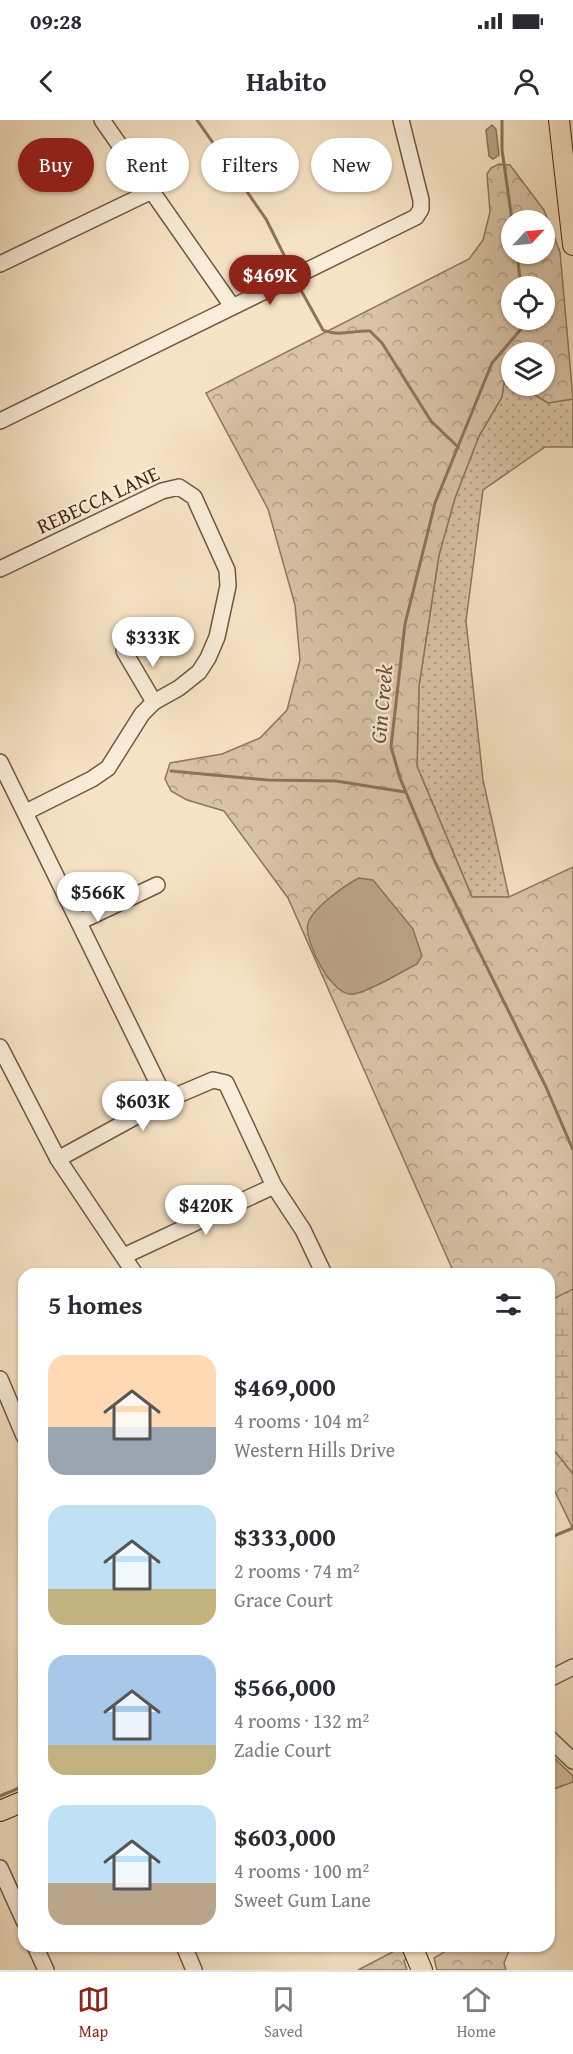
<!DOCTYPE html>
<meta charset="utf-8">
<style>
body{margin:0;font-family:"Gentium Book Plus",serif;background:#f2f2f3;color:#2b2b33;height:100vh;display:flex;flex-direction:column;font-size:22px;white-space:nowrap}
*{box-sizing:border-box;margin:0}
p{font-size:20px;color:#7c7c81}
.icon{flex:none;width:33px;height:33px;fill:none;stroke:currentColor;stroke-width:2;stroke-linecap:round;stroke-linejoin:round}
.map{position:relative;flex:1;overflow:hidden}
.panel{position:absolute;left:18px;top:1148px;width:537px;height:684px;display:flex;flex-direction:column;background:#fff;border-radius:18px;box-shadow:0 2px 4px #0004}
.panel>*{flex:none}
.hud{position:absolute;left:18px;top:18px;width:537px;height:54px;display:flex;gap:12px}
.needle{width:39px;rotate:64deg}
.tools{position:absolute;left:501px;top:90px;display:grid;gap:12px}
.tools a{display:grid;place-items:center;width:54px;height:54px;border-radius:50%;background:#fff;box-shadow:0 2px 4px #0004;font-size:30px}
.price{position:absolute;translate:-50% -51px;padding:0 14px;border-radius:21px;background:#fff;color:#222;font-size:20px;line-height:39px;filter:drop-shadow(0 2px 3px #0008)}
.price::after{content:'';position:absolute;left:50%;top:36px;width:18px;height:14px;margin-left:-9px;background:inherit;clip-path:polygon(0 0,100% 0,50% 100%)}
.price.on{background:#8f2418;color:#fff}
ul{padding:0;list-style:none}
li{display:flex;align-items:center;gap:18px;height:150px;padding:0 30px}
li span{display:grid;place-items:center;flex:none;width:168px;height:120px;border-radius:18px;color:#555}
li>.icon{margin-inline-start:auto}
span .icon{width:72px;height:72px;fill:#fffc;stroke-width:1}
li b{font-size:26px}
h2{display:flex;justify-content:space-between;align-items:center;height:72px;padding:0 30px;font-size:26px}
.pill{padding:0 21px;border-radius:27px;background:#fff;box-shadow:0 2px 4px #0004;font-size:21px;line-height:54px}
.pill.on{background:#8f2418;color:#fff}
.status{display:flex;justify-content:space-between;align-items:center;height:42px;padding:0 30px;background:#fff;direction:ltr}
.status svg{height:16px;fill:currentColor}
header{display:flex;justify-content:space-between;align-items:center;height:78px;padding:0 30px;background:#fff;font-size:27px;font-weight:600}
.tabs{display:flex;justify-content:space-around;align-items:center;height:84px;border-top:2px solid #e1e1e2;background:#fff;font-size:16px;color:#7c7c81}
.tabs a{display:grid;justify-items:center;gap:3px}
.tabs .on{color:#8f2418}
.map>svg:first-child{display:block}
.grass{fill:url(#grass-dots);stroke:#90775e;stroke-width:1.5}
.forest{fill:url(#forest-crowns);stroke:#90775e;stroke-width:1.5;fill-rule:evenodd}
.wetland{fill:url(#wetland-marsh);stroke:#90775e;stroke-width:1.5}
.water{fill:#bba589;stroke:#8d745a;stroke-width:1.5}
.lines{fill:none;stroke-linecap:round;stroke-linejoin:round}
.stream{stroke:#8d745a;stroke-width:3}
.minor-casing{stroke:#735840;stroke-width:18}
.major-casing{stroke:#472a14;stroke-width:22}
.minor{stroke:#faedda;stroke-width:15}
.major{stroke:#f7e4c6;stroke-width:20}
.labels{text-anchor:middle;stroke-width:4.5;stroke-linejoin:round;paint-order:stroke}
.street-label{font-size:21px;fill:#472a14;stroke:#faedda}
.water-label{font-size:22px;font-style:italic;fill:#6a4f37;stroke:#faedda}
</style>
<div class="status"><b>09:28</b><svg viewBox="0 0 49 12"><path d="M0 12V9h3v3zM5 12V6h3v6zM10 12V3h3v9zM15 12V0h3v12zM26 1h20v11H26zM47 4h2v5h-2z"/></svg></div>
<header><svg class="icon" aria-label="back" viewBox="0 0 24 24"><path d="M15 5l-7 7 7 7"/></svg>Habito<svg class="icon" aria-label="person" viewBox="0 0 24 24"><circle cx="12" cy="8" r="4"/><path d="M4 21q1-7 8-7t8 7"/></svg></header>
<div class="map">
<svg width="573" height="1850" viewBox="0 0 573 1850">
<defs>
<pattern id="grass-dots" width="8" height="8" patternUnits="userSpaceOnUse" patternTransform="scale(1.5)"><rect width="8" height="8" fill="#d9c4a8"/><path d="M2 2h.1M6 6h.1" fill="none" stroke="#b29f88" stroke-width="1.8" stroke-linecap="round"/></pattern>
<pattern id="forest-crowns" width="20" height="18" patternUnits="userSpaceOnUse" patternTransform="scale(1.5)"><rect width="20" height="18" fill="#d9c4a8"/><path d="M2 6a3 3 0 1 1 6 0M12 15a3 3 0 1 1 6 0" fill="none" stroke="#b29f88"/></pattern>
<pattern id="wetland-marsh" width="20" height="14" patternUnits="userSpaceOnUse" patternTransform="scale(1.5)"><rect width="20" height="14" fill="#d9c4a8"/><path d="M1 5h8M5 5V1M11 12h8M15 12V8" fill="none" stroke="#b29f88"/></pattern>
</defs>
<rect width="100%" height="100%" fill="#f7e4c6"/>
<filter id="stains"><feTurbulence type="fractalNoise" baseFrequency=".00333" numOctaves="4"/><feColorMatrix values="0 0 0 0 .2 0 0 0 0 .09 0 0 0 0 .02 0 0 0 .5 -.17"/></filter>
<radialGradient id="worn" r=".72"><stop offset=".6" stop-color="#630" stop-opacity="0"/><stop offset="1" stop-color="#630" stop-opacity=".3"/></radialGradient>
<polygon class="grass" points="511,234 512,266 533,266 535,275 548,283 573,279 573,327 545,327 483,370 466,501 483,660 509,777 472,777 417,646 419,566 439,435 455,378 479,316 502,277 506,244"/>
<g class="forest">
<path d="M 499,44 L 510,45 L 544,90 L 560,132 L 573,279 L 548,283 L 535,275 L 533,266 L 544,266 L 544,232 L 512,232 L 508,237 L 502,277 L 479,316 L 455,378 L 439,435 L 419,566 L 417,646 L 472,777 L 509,777 L 573,747 L 573,1409 L 549,1359 L 549,1154 L 454,1153 L 288,778 L 224,691 L 187,680 L 171,671 L 165,659 L 170,643 L 222,634 L 260,618 L 287,590 L 300,540 L 295,485 L 268,389 L 206,273 L 469,139 L 483,120 L 490,92 L 487,54 L 491,48 ZM 512,100 L 544,100 L 544,134 L 512,134 ZM 512,166 L 544,166 L 544,200 L 512,200 Z"/>
<polygon points="549,1633 573,1656 573,1662 549,1671"/>
<polygon points="404,1826 408,1837 404,1841 407,1850 358,1850"/>
<polygon points="454,1826 511,1826 504,1843 506,1850 437,1850 434,1838"/>
</g>
<polygon class="wetland" points="573,1169 573,1354 549,1324 549,1181"/>
<g class="water">
<polygon points="492,5 496,9 499,35 493,39 489,36 486,10"/>
<path d="M 359,758 L 373,760 L 413,809 L 422,836 L 417,844 C 399,853 373,870 354,874 C 333,879 303,821 308,803 C 313,788 345,765 359,758 Z"/>
</g>
<g class="lines">
<g class="stream">
<polyline points="197,0 266,99 291,149"/>
<polyline points="502,0 502,30 512,100"/>
<polyline points="517,134 521,166"/>
<path d="M 297,163 L 323,210 C 339,217 354,210 370,211 L 382,223 L 431,301 L 458,327"/>
<polyline points="522,200 522,208 492,243 435,383 405,504 391,627 400,658 435,742 546,967 573,1030"/>
<polyline points="171,651 268,660 336,661 405,672"/>
<polyline points="549,1418 573,1408"/>
<polyline points="0,1676 24,1666"/>
</g>
<g class="minor-casing">
<g id="minor">
<polyline points="102,0 232,186"/>
<polyline points="0,144 152,71"/>
<polyline points="0,301 416,97 421,89 421,80 401,0"/>
<polyline points="0,449 162,371 179,367 194,377 227,450 228,466 217,517 208,538 199,552 179,568 154,582 142,594 108,648 92,659 26,692"/>
<polyline points="124,531 154,582"/>
<polyline points="0,642 166,980"/>
<polyline points="79,802 157,765"/>
<polyline points="0,927 58,1039 135,1154"/>
<polyline points="58,1039 166,980 213,960 226,963 274,1066 303,1110 324,1154"/>
<polyline points="124,1136 274,1066"/>
<polyline points="0,1259 24,1316"/>
<polyline points="549,1559 573,1547"/>
<polyline points="549,1618 573,1641"/>
<polyline points="0,1748 24,1801"/>
<polyline points="35,1826 46,1850"/>
<polyline points="184,1826 194,1850"/>
</g>
</g>
<g class="major-casing">
<g id="major">
<polyline points="559,0 573,125"/>
<polyline points="0,1691 24,1681"/>
<polyline points="412,1826 422,1850"/>
</g>
</g>
<use href="#minor" class="minor"/>
<use href="#major" class="major"/>
</g>
<g class="labels">
<g class="street-label">
<text transform="translate(98 380) rotate(-25)" y="7">REBECCA LANE</text>
</g>
<g class="water-label">
<text transform="translate(381 584) rotate(-85)" y="8">Gin Creek</text>
</g>
</g>
<rect width="100%" height="100%" filter="url(#stains)"/>
<rect width="100%" height="100%" fill="url(#worn)"/>
</svg>
<div class="tools">
<a><svg class="needle" viewBox="-14 -14 28 28"><path d="M0-13l5 13h-10z" fill="#e53935"/><path d="M0 13l5-13h-10z" fill="#7c7c81"/></svg></a>
<a><svg class="icon" aria-label="locate" viewBox="0 0 24 24"><circle cx="12" cy="12" r="6"/><path d="M12 2v4M12 18v4M2 12h4M18 12h4"/></svg></a>
<a><svg class="icon" aria-label="layers" viewBox="0 0 24 24"><path d="M12 4l9 5-9 5-9-5zM3 14l9 5 9-5"/></svg></a>
</div>
<b class="price on" style="left:270px;top:186px">$469K</b>
<b class="price" style="left:153px;top:548px">$333K</b>
<b class="price" style="left:98px;top:803px">$566K</b>
<b class="price" style="left:143px;top:1012px">$603K</b>
<b class="price" style="left:206px;top:1116px">$420K</b>
<div class="hud">
<a class="pill on">Buy</a>
<a class="pill">Rent</a>
<a class="pill">Filters</a>
<a class="pill">New</a>
</div>
<section class="panel">
<h2>5 homes<svg class="icon" aria-label="filters" viewBox="0 0 24 24"><path d="M4 7h16M4 17h16"/><circle cx="9" cy="7" r="2"/><circle cx="15" cy="17" r="2"/></svg></h2>
<ul>
<li><span style="background:linear-gradient(#ffd9b3 60%,#9aa5b1 0)"><svg class="icon" aria-label="home" viewBox="0 0 24 24"><path d="M3 11l9-7 9 7M6 9v11h12V9"/></svg></span><div><b>$469,000</b><p>4 rooms · 104 m²</p><p>Western Hills Drive</p></div></li>
<li><span style="background:linear-gradient(#bfe0f5 70%,#c2b280 0)"><svg class="icon" aria-label="home" viewBox="0 0 24 24"><path d="M3 11l9-7 9 7M6 9v11h12V9"/></svg></span><div><b>$333,000</b><p>2 rooms · 74 m²</p><p>Grace Court</p></div></li>
<li><span style="background:linear-gradient(#a9c7e8 75%,#c2b280 0)"><svg class="icon" aria-label="home" viewBox="0 0 24 24"><path d="M3 11l9-7 9 7M6 9v11h12V9"/></svg></span><div><b>$566,000</b><p>4 rooms · 132 m²</p><p>Zadie Court</p></div></li>
<li><span style="background:linear-gradient(#bfe0f5 65%,#b9a48a 0)"><svg class="icon" aria-label="home" viewBox="0 0 24 24"><path d="M3 11l9-7 9 7M6 9v11h12V9"/></svg></span><div><b>$603,000</b><p>4 rooms · 100 m²</p><p>Sweet Gum Lane</p></div></li>
</ul>
</section>
</div>
<nav class="tabs">
<a class="on"><svg class="icon" aria-label="map" viewBox="0 0 24 24"><path d="M3 6l6-2 6 2 6-2v14l-6 2-6-2-6 2zM9 4v14M15 6v14"/></svg>Map</a>
<a><svg class="icon" aria-label="saved" viewBox="0 0 24 24"><path d="M7 4h10v16l-5-4-5 4z"/></svg>Saved</a>
<a><svg class="icon" aria-label="home" viewBox="0 0 24 24"><path d="M3 11l9-7 9 7M6 9v11h12V9"/></svg>Home</a>
</nav>
